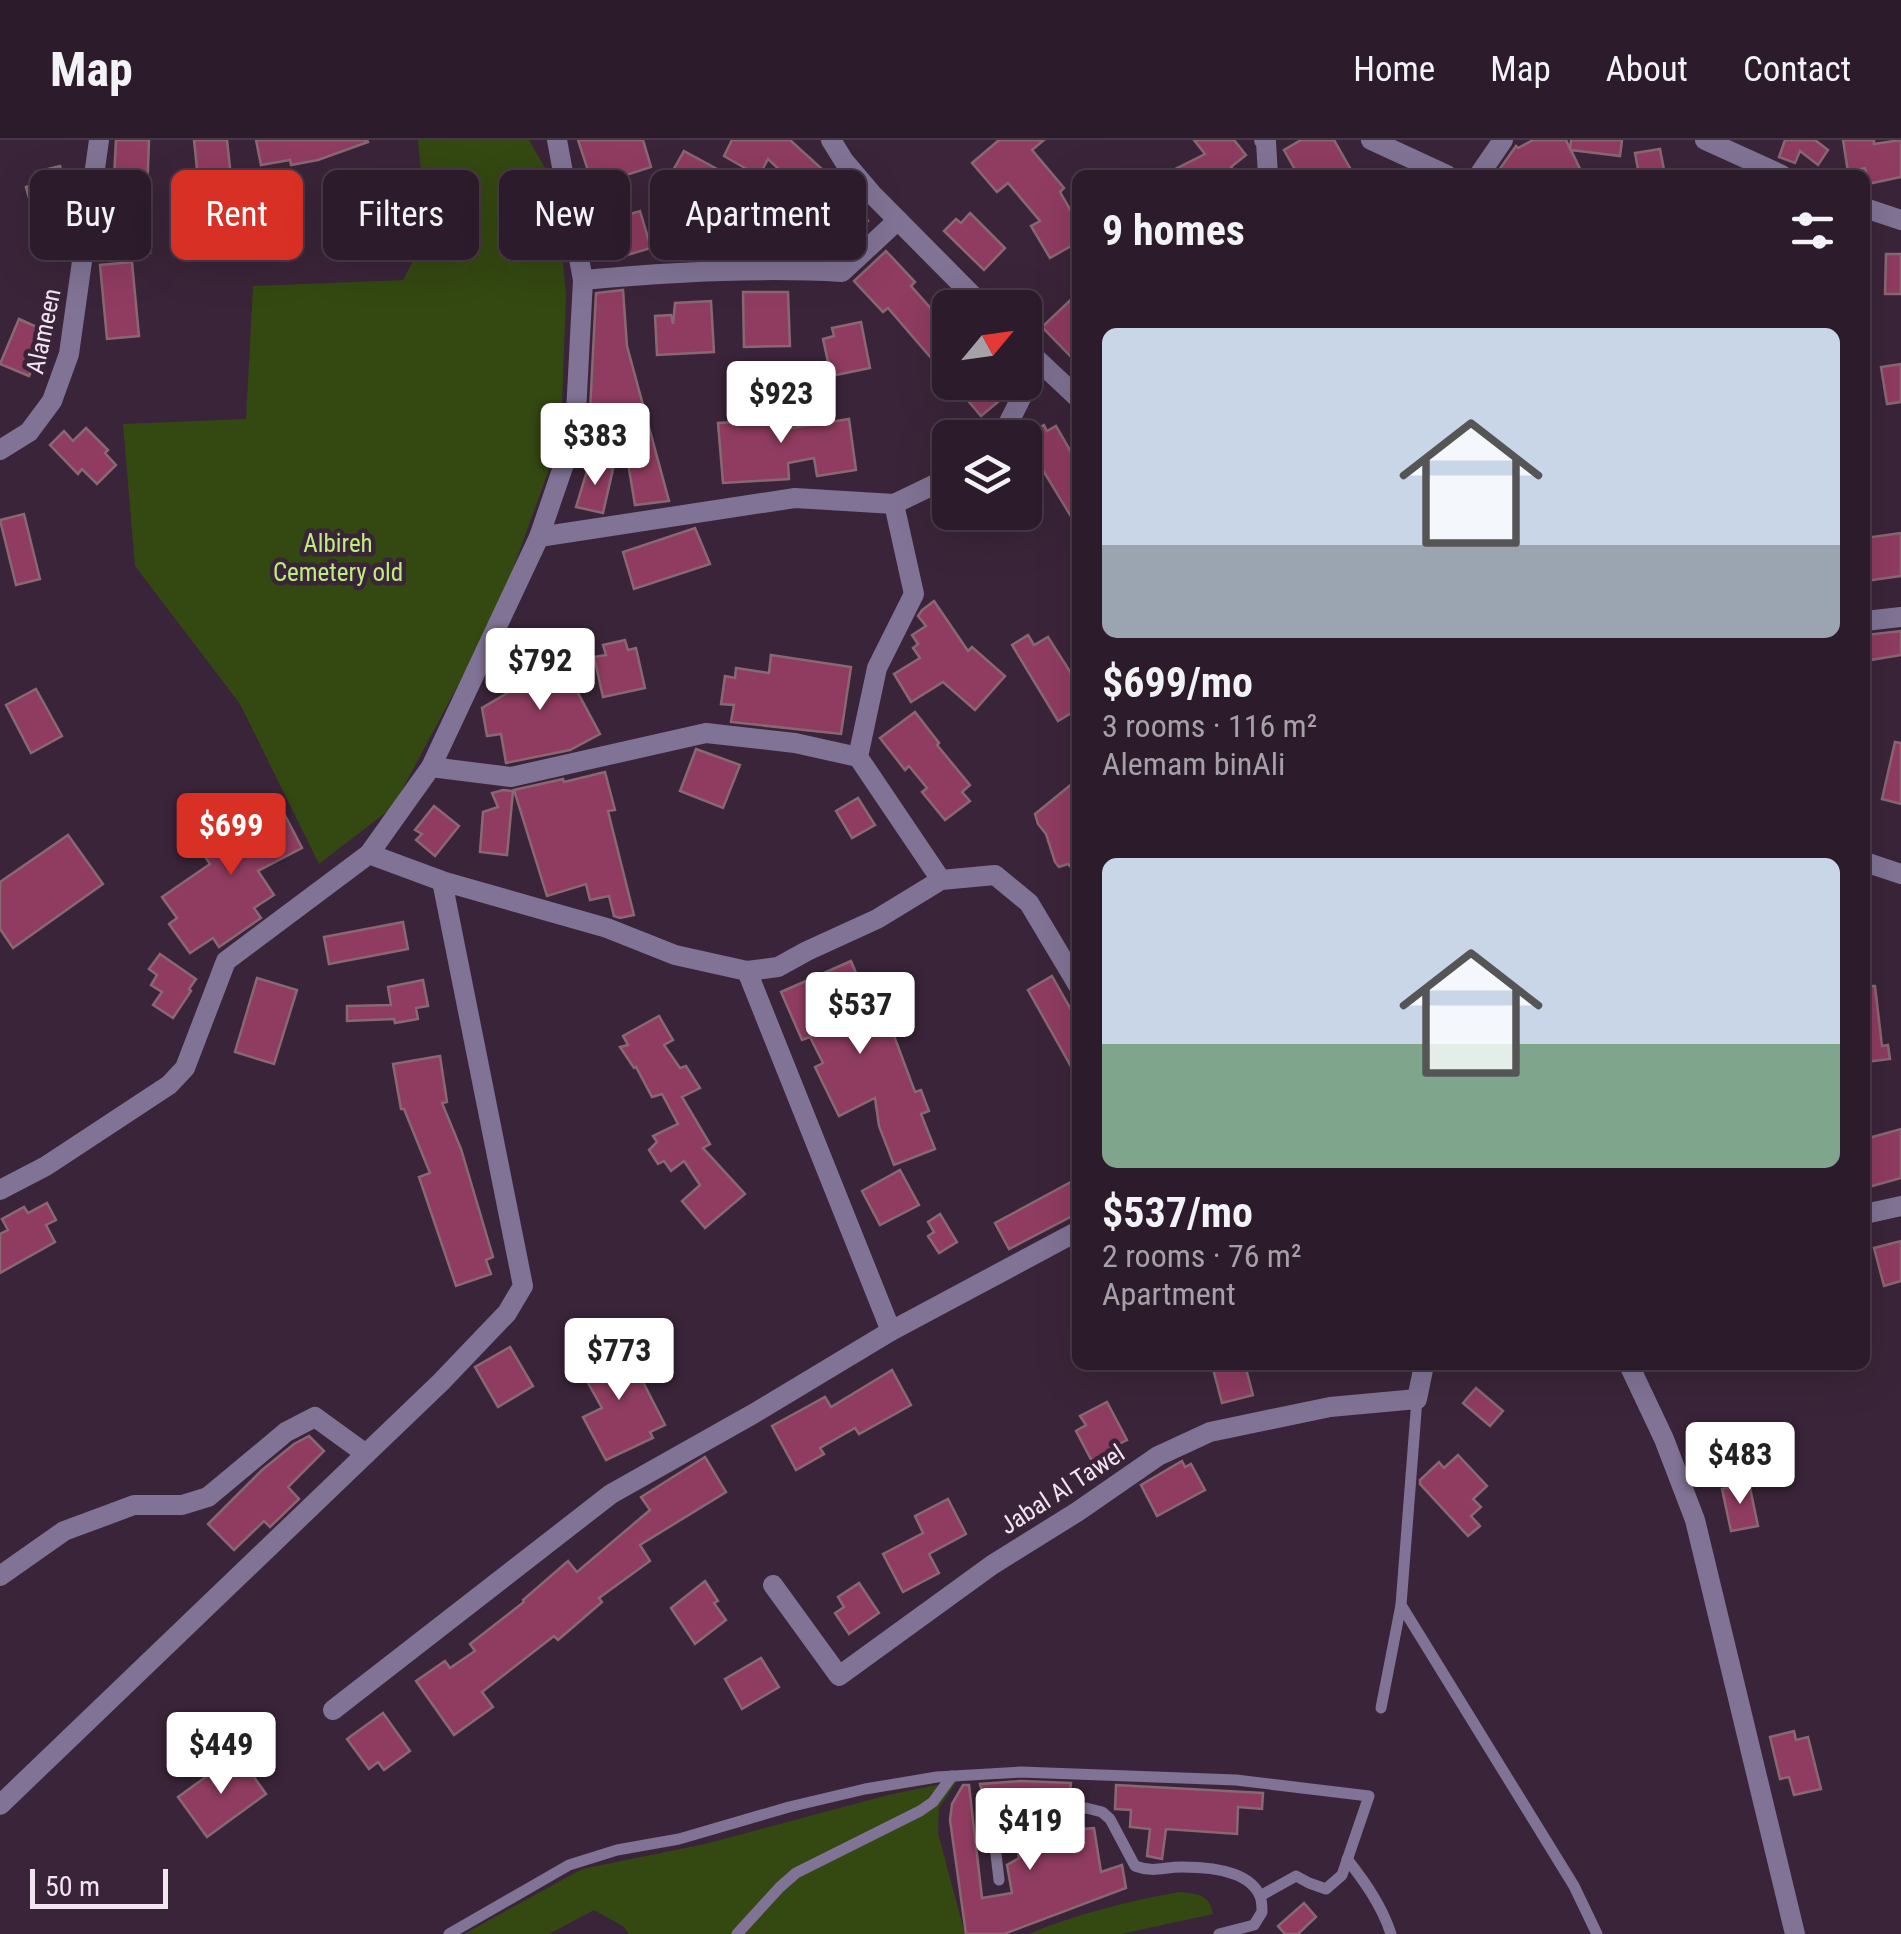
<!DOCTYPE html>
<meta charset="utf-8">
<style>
body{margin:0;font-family:"Roboto Condensed",sans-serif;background:#382837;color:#f1f3f6;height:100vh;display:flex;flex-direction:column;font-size:38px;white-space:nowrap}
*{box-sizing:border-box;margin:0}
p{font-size:32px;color:#a6a1a9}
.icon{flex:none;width:55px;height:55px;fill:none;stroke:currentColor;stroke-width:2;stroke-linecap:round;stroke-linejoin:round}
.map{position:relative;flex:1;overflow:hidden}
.details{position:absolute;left:1072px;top:30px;width:798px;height:1200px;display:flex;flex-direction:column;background:#2c1b2b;border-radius:15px;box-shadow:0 10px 40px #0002,0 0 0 2px #483947}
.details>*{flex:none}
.banner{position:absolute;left:30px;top:30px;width:892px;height:90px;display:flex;gap:20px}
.needle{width:65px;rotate:61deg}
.tools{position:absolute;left:932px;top:150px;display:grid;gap:20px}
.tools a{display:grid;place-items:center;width:110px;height:110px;border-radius:15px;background:#2c1b2b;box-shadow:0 10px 40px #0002,0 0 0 2px #483947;font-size:50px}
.scale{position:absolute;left:30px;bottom:25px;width:138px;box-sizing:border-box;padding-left:10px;border:5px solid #f2e4f1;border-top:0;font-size:28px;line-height:35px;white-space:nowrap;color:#f2e4f1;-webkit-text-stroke:8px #3a2439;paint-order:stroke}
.price{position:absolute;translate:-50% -85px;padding:0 22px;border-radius:10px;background:#fff;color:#222;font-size:32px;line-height:65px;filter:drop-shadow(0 2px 5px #0008)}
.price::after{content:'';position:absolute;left:50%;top:60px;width:30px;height:22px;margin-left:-15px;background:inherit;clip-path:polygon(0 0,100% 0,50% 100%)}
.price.selected{background:#d93025;color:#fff}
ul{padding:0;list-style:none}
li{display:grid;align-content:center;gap:20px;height:530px;padding:0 30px}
li span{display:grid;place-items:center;height:310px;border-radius:15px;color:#555}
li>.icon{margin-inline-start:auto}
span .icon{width:180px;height:180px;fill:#fffc;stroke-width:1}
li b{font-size:42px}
h2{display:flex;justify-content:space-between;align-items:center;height:120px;padding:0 30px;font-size:42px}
.pill{padding:0 35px;border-radius:15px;background:#2c1b2b;box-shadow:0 10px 40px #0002,0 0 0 2px #483947;font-size:35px;line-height:90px}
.pill.selected{background:#d93025;color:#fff}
header{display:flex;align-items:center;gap:60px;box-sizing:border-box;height:140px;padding:0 50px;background:#2c1b2b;border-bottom:2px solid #483947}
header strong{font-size:48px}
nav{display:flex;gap:55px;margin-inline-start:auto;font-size:35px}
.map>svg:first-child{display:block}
.green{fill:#344812}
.building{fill:#8f3c60;stroke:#896773;stroke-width:2.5}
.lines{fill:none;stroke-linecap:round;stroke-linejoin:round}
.service{stroke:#807395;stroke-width:11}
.minor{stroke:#807395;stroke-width:20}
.labels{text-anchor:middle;stroke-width:9;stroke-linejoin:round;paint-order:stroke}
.street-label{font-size:25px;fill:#f2e4f1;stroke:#3a2439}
.park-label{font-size:25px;fill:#beed7d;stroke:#3a2439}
</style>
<header>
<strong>Map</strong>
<nav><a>Home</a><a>Map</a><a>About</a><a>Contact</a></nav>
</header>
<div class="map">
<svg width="1901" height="1794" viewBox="0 0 1901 1794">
<rect width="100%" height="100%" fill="#3a2439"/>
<g class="green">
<polygon points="418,0 529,0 556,47 566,155 561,296 499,468 393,667 319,724 240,564 135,426 123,284 246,279 253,146 403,140 427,95"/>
<polygon points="957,1641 939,1668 938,1693 965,1794 629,1794 624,1787 594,1770 549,1794 464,1794 582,1729 705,1704 888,1655"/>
<path d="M 1180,1752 C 1197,1754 1210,1754 1213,1774 L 1121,1794 L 1028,1794 C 1078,1774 1127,1761 1180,1752 Z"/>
</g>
<g class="building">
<polygon points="116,0 149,0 146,85 151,85 150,113 125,111 127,76 112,75"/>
<polygon points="194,0 227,0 232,46 199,49"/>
<polygon points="256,0 367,0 368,2 318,20 291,25 290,20 261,25"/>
<polygon points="578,0 643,0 651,27 593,46"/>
<polygon points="732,0 790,0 822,29 802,51 768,19 759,36 724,16"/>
<polygon points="999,0 1044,0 1032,10 1064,48 1060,52 1078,83 1078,102 1050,118 1031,86 1040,81 1008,43 997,52 972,23"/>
<polygon points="1194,0 1234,0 1246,15 1231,27 1237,35 1163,35 1205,14"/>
<polygon points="1301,0 1334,0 1350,28 1339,35 1298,35 1284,10"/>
<polygon points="1533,0 1566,0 1570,9 1571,0 1622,0 1620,16 1571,10 1583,35 1505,35 1499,30 1516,6 1518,8"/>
<polygon points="1785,0 1815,0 1828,10 1818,25 1800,11 1795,23 1779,17"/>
<polygon points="1843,0 1874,0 1874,4 1901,0 1901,37 1868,44 1865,28 1848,32"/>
<polygon points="1660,9 1665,35 1639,35 1635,13"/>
<polygon points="684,11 717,29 691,75 714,78 710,115 681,112 687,53 667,41"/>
<polygon points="60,26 71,66 34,76 26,47 39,43 36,32"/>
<polygon points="839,50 868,81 833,113 804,82"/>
<polygon points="640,71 651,108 624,116 613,79"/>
<polygon points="970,73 1005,108 984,130 944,91 956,79 961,83"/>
<polygon points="886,111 915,142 911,146 950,190 950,240 888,168 883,172 854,141"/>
<polygon points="1886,114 1901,114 1901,154 1885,154"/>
<polygon points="132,122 139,196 107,199 100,125"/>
<polygon points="623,150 627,206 669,361 635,365 622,287 589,291 596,153"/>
<polygon points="743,152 788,152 790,206 744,207"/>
<polygon points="1078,153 1078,224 1042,187"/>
<polygon points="711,161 714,212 657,215 655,176 671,175 673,184 675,163"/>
<polygon points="19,179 48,192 29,236 0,224"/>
<polygon points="861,182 870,228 831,236 823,199 834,196 832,188"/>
<polygon points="1901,224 1901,262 1887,264 1881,227"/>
<polygon points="952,242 993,242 1005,256 981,276"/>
<polygon points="784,266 785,289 849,279 856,330 817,336 814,318 788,323 789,339 723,343 718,283 735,282 735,269"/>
<polygon points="1044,285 1047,291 1056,286 1078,324 1078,388 1041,327 1033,331 1025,317 1025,296"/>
<polygon points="86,288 108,310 105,313 116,325 97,344 82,329 78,334 50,305 64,291 73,301"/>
<polygon points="590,321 613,329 603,373 576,367"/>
<polygon points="24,374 40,439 16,445 0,380"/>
<polygon points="695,388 710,424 634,449 623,412"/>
<polygon points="1901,393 1901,436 1865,441 1865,398"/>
<polygon points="934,461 968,511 972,507 1005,536 975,570 943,542 911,562 894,534 920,518 913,508 918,504 912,495 926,486 918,476 922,470"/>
<polygon points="1901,491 1901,515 1865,521 1865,495"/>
<polygon points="1028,495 1034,505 1048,497 1078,544 1078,569 1058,581 1012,505"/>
<polygon points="625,500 628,510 636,508 645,548 603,557 594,517 606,515 603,505"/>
<polygon points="546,507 567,542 571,540 600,594 570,610 506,623 501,594 487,596 482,568 526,542 516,525"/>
<polygon points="771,515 851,527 841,594 731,582 734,565 721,564 725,536 735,538 736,528 769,533"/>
<polygon points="36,549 62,596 31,613 6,565"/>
<polygon points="915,572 939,603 937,605 970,645 962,652 970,661 945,680 922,652 927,648 909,626 905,630 880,598"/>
<polygon points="1895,602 1901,603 1901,664 1882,659"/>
<polygon points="696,609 740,625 723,668 680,651"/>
<polygon points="605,632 615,670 608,671 634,775 620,778 614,776 609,756 590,760 586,744 547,756 514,650 563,639 564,642"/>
<polygon points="1078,639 1078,736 1068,724 1059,727 1055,722 1046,694 1038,684 1035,674"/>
<polygon points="503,650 513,651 507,715 480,712 483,672 498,667 492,653"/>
<polygon points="276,658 302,708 258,731 274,755 254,768 261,778 219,807 213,798 190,813 169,784 177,778 162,757 210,724 192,697 216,681 226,697 252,680 248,672"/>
<polygon points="858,658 875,685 852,698 836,671"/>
<polygon points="434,666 459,686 435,716 416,700 422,694 415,690"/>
<polygon points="68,695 103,744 13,808 0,789 0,742"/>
<polygon points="403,782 408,809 329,824 324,797"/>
<polygon points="160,814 196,839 189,849 191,851 173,878 153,865 162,852 151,845 157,835 149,829"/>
<polygon points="851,821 859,840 865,838 886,887 890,885 915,952 921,950 929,971 921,974 935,1009 894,1025 879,986 875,958 839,976 815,927 823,923 810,897 802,900 781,852"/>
<polygon points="1052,836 1078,882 1078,939 1028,850"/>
<polygon points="257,838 297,850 274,924 235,912"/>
<polygon points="423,840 428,866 416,868 418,879 395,883 394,879 347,881 347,866 391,865 388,847"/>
<polygon points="1865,846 1875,846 1882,906 1888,905 1890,919 1865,922"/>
<polygon points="659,876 673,900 664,905 680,928 686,926 700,948 682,957 710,1004 703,1008 745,1054 705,1088 682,1061 700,1045 684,1021 671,1031 664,1021 658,1024 649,1010 657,1002 653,996 678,984 662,954 652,957 636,927 634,928 620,907 628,905 623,896"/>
<polygon points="440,916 447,962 442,963 461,1009 493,1117 486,1120 491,1134 456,1146 419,1037 430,1033 404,969 401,969 393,924"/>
<polygon points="1901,989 1901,1038 1865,1048 1865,999"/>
<polygon points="900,1030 919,1065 880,1085 862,1051"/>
<polygon points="1071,1042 1078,1055 1078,1073 1009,1109 995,1083"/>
<polygon points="47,1063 56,1080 46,1085 55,1102 0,1133 0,1094 8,1090 2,1079 24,1067 28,1073"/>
<polygon points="940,1074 957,1102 939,1113 928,1096 934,1092 928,1082"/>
<polygon points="1901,1101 1901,1141 1884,1146 1874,1108"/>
<polygon points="622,1201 665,1285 650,1292 653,1298 606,1320 583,1277 602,1268 578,1225"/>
<polygon points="510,1207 533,1246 498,1267 475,1227"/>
<polygon points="1212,1225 1245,1225 1253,1255 1222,1263"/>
<polygon points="892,1230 911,1265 859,1294 855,1288 820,1308 824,1314 796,1330 772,1286 825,1257 831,1267"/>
<polygon points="1476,1248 1503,1271 1490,1286 1463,1263"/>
<polygon points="1107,1262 1127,1300 1111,1308 1114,1314 1094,1325 1076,1291 1086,1285 1080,1276"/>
<polygon points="309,1296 324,1311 288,1347 299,1359 270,1387 264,1381 234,1410 208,1384 262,1330 294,1304"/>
<polygon points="1458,1315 1487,1346 1473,1359 1481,1367 1471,1376 1480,1386 1468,1396 1420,1344 1420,1340 1439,1322 1444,1328"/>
<polygon points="705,1317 726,1352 640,1405 650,1421 599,1458 602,1462 558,1500 554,1496 482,1552 493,1567 454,1595 416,1541 445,1521 450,1528 475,1511 470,1504 524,1462 523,1460 568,1421 577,1432 650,1370 641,1357"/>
<polygon points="1182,1321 1185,1327 1191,1324 1205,1350 1157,1376 1141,1345"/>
<polygon points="1749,1343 1758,1386 1731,1391 1722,1349"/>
<polygon points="948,1359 966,1394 929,1414 939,1433 903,1452 883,1414 923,1393 915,1376"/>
<polygon points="705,1441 718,1461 714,1463 726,1480 695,1504 671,1468"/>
<polygon points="859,1443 879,1473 849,1494 835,1473 844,1467 838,1457"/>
<polygon points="761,1518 779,1547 742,1569 725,1539"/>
<polygon points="383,1573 410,1611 384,1630 378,1622 369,1629 347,1599"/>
<polygon points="1794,1591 1796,1600 1808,1597 1821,1649 1794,1655 1789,1637 1780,1639 1770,1597"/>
<polygon points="225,1623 232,1632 244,1623 266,1654 207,1697 178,1657"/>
<polygon points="1021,1641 1071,1643 1069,1659 984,1659 980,1644"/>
<polygon points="963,1645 969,1645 982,1758 1012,1753 1007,1725 1019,1718 1016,1701 1031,1697 1028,1685 1080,1678 1081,1689 1094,1688 1101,1732 1122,1725 1126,1748 1004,1794 966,1794 950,1680 952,1664"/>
<polygon points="1116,1645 1263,1653 1262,1669 1238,1667 1237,1694 1166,1689 1162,1719 1147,1716 1150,1689 1130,1687 1131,1670 1115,1669"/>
<polygon points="1304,1763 1316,1777 1298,1794 1285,1794 1278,1786"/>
</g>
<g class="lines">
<g class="service">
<polyline points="1417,1259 1401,1465 1574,1746 1597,1794"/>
<polyline points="1381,1568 1401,1465"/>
<path d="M 1347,1719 C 1365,1742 1382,1766 1391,1794"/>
<path d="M 999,1740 L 994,1697 L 997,1681 L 1007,1672 L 1086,1668 L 1102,1672 L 1110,1679 L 1135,1726 C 1154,1733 1163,1727 1182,1727 C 1206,1727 1249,1730 1260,1756 C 1262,1761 1262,1767 1262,1772 L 1254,1785 L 1219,1794"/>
<polyline points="449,1794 569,1725 617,1710 679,1699 789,1667 865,1649 937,1637 1021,1632 1236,1640 1369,1656 1342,1735 1326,1749 1309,1743 1296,1736 1260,1756"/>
<polyline points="737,1794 780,1747 796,1733 920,1671 933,1662 952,1636"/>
</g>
<g class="minor">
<polyline points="831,0 844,21 872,54 985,168"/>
<polyline points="1264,0 1266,2 1268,35"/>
<polyline points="1371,0 1447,35"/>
<polyline points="1705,0 1782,35"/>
<polyline points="1479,35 1503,0"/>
<polyline points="1865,68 1901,80"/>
<path d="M 583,140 C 669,132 756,127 842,132 L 898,80"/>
<polyline points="1025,208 1078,258"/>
<polyline points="1001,298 1039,222"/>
<polyline points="0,310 29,292 52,261 69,214 99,0"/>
<polyline points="894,364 914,454 877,528 858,617 941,740"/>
<polyline points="539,397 795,358 894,364 950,337"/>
<polyline points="1865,481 1901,477"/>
<polyline points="431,627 511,637 706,593 795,603 858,617"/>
<polyline points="369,714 431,627 539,397 575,292 583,140 557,0"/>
<polyline points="1865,722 1901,734"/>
<polyline points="747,831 891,1191"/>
<polyline points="0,1050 46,1026 169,945 185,928 226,821 369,714 442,741 607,788 675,815 747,831 778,827 807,811 877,779 941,740 995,735 1029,763 1078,845"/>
<polyline points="1865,1074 1901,1066"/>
<polyline points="1629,1225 1664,1299 1695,1380 1795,1794"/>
<polyline points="0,1436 64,1391 134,1365 182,1365 208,1357 286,1292 315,1277 366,1314"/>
<polyline points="773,1445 839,1536 992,1425 1077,1372 1158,1316 1210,1292 1330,1267 1417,1259 1424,1225"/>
<polyline points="333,1570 611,1354 753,1274 891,1191 1078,1091"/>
<polyline points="0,1665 441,1242 507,1173 523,1146 442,741"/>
</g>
</g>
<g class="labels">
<g class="street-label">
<text transform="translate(43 191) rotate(-78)" y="9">Alameen</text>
<text transform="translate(1062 1349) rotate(-33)" y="9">Jabal Al Tawel</text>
</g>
<g class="park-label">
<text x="338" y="412">Albireh<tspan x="338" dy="29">Cemetery old</tspan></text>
</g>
</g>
</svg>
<div class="tools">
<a><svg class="needle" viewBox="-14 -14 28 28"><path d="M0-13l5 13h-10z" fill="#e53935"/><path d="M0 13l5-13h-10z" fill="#a6a1a9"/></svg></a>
<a><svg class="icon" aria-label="layers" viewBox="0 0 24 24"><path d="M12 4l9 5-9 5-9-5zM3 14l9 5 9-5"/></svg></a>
</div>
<div class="scale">50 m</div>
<b class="price" style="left:781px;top:306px">$923</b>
<b class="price" style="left:595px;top:348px">$383</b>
<b class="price" style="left:540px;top:573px">$792</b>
<b class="price selected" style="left:231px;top:738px">$699</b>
<b class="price" style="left:860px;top:917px">$537</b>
<b class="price" style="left:619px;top:1263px">$773</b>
<b class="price" style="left:1740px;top:1367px">$483</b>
<b class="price" style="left:221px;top:1657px">$449</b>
<b class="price" style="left:1030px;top:1733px">$419</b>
<div class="banner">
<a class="pill">Buy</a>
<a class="pill selected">Rent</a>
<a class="pill">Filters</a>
<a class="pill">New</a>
<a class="pill">Apartment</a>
</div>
<section class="details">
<h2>9 homes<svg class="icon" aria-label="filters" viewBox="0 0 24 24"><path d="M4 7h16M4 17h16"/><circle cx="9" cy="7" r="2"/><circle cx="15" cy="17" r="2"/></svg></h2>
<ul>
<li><span style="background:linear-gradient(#c9d6e8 70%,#9aa5b1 0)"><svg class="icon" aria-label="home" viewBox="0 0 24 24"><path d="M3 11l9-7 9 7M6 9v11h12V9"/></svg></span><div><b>$699/mo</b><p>3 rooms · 116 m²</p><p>Alemam binAli</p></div></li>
<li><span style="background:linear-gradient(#c9d6e8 60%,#7fa58c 0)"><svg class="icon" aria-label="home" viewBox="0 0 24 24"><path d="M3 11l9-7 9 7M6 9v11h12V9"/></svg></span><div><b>$537/mo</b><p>2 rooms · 76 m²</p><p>Apartment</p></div></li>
</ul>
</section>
</div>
